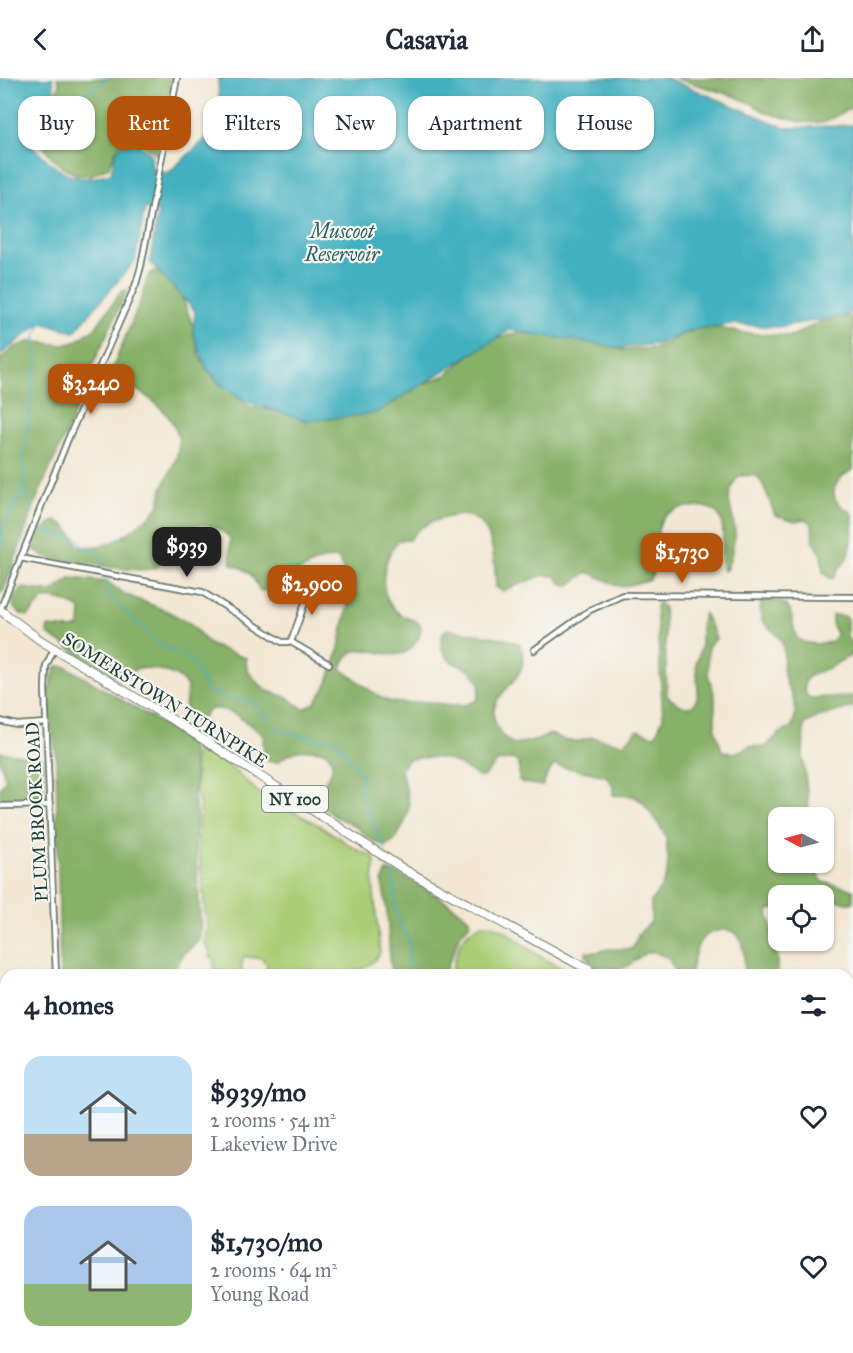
<!DOCTYPE html>
<meta charset="utf-8">
<style>
body{margin:0;font-family:"IM FELL Great Primer",serif;background:#f2f2f3;color:#1f2937;height:100vh;display:flex;flex-direction:column;font-size:22px;white-space:nowrap}
*{box-sizing:border-box;margin:0}
p{font-size:20px;color:#747a83}
.icon{flex:none;width:33px;height:33px;fill:none;stroke:currentColor;stroke-width:2;stroke-linecap:round;stroke-linejoin:round}
.map{position:relative;flex:1;overflow:hidden}
.panel{position:absolute;left:0px;top:891px;width:854px;height:384px;display:flex;flex-direction:column;background:#fff;border-radius:18px 18px 0 0;box-shadow:0 2px 4px #0004}
.panel>*{flex:none}
.banner{position:absolute;left:18px;top:18px;width:818px;height:54px;display:flex;gap:12px}
.needle{width:39px;rotate:276deg}
.tools{position:absolute;left:768px;top:729px;display:grid;gap:12px}
.tools a{display:grid;place-items:center;width:66px;height:66px;border-radius:12px;background:#fff;box-shadow:0 2px 4px #0004;font-size:30px}
.price{position:absolute;translate:-50% -51px;padding:0 14px;border-radius:12px;background:#b45309;color:#fff;font-size:20px;line-height:39px;filter:drop-shadow(0 2px 3px #0008)}
.price::after{content:'';position:absolute;left:50%;top:36px;width:18px;height:14px;margin-left:-9px;background:inherit;clip-path:polygon(0 0,100% 0,50% 100%)}
.price.on{background:#222;color:#fff}
ul{padding:0;list-style:none}
li{display:flex;align-items:center;gap:18px;height:150px;padding:0 24px}
li span{display:grid;place-items:center;flex:none;width:168px;height:120px;border-radius:18px;color:#555}
li>.icon{margin-inline-start:auto}
span .icon{width:72px;height:72px;fill:#fffc;stroke-width:1}
li b{font-size:26px}
h2{display:flex;justify-content:space-between;align-items:center;height:72px;padding:0 24px;font-size:26px}
.chip{padding:0 21px;border-radius:18px;background:#fff;box-shadow:0 2px 4px #0004;font-size:21px;line-height:54px}
.chip.on{background:#b45309;color:#fff}
header{display:flex;justify-content:space-between;align-items:center;height:78px;padding:0 24px;background:#fff;font-size:27px;font-weight:700}
.map>svg:first-child{display:block}
.green{fill:#aacd76;stroke:#648555;stroke-width:1.5}
.forest{fill:#87b067;stroke:#53764e;stroke-width:1.5}
.water{fill:#43b0c0;stroke:#31767a;stroke-width:1.5}
.lines{fill:none;stroke-linecap:round;stroke-linejoin:round}
.stream{stroke:#43b0c0;stroke-width:1.5}
.street-casing{stroke:#69786c;stroke-width:8}
.primary-casing{stroke:#69786c;stroke-width:10}
.street{stroke:#fff;stroke-width:4.5}
.primary{stroke:#fff;stroke-width:8}
.labels{text-anchor:middle;stroke-width:4.5;stroke-linejoin:round;paint-order:stroke}
.shield{fill:#f6f6f2;stroke:#60746d;stroke-width:1.5}
.shield-label{font-size:16px;font-weight:bold;fill:#1f3d34}
.street-label{font-size:18px;fill:#1f3d34;stroke:#f6f6f2}
.water-label{font-size:20px;font-style:italic;fill:#2a605e;stroke:#f6f6f2}
</style>
<header><svg class="icon" aria-label="back" viewBox="0 0 24 24"><path d="M15 5l-7 7 7 7"/></svg>Casavia<svg class="icon" aria-label="share" viewBox="0 0 24 24"><path d="M12 15V3M7 8l5-5 5 5M5 13v7h14v-7"/></svg></header>
<div class="map">
<svg width="853" height="1275" viewBox="0 0 853 1275">
<rect width="100%" height="100%" fill="#f6f6f2"/>
<filter id="ink" filterUnits="userSpaceOnUse"><feTurbulence type="fractalNoise" baseFrequency=".0167" numOctaves="2"/><feDisplacementMap in="SourceGraphic" scale="12" xChannelSelector="R" yChannelSelector="G"/><feConvolveMatrix kernelMatrix="1 2 1 2 8 2 1 2 1" color-interpolation-filters="sRGB"/></filter>
<filter id="wash" filterUnits="userSpaceOnUse"><feTurbulence type="fractalNoise" baseFrequency=".008" numOctaves="4" result="noise"/><feDisplacementMap in="SourceGraphic" scale="24" xChannelSelector="R" yChannelSelector="G"/><feGaussianBlur stdDeviation="1.35" result="paint"/><feColorMatrix in="noise" values="0 0 0 0 0 0 0 0 0 0 0 0 0 0 0 0 0 1.4 0 .05"/><feComposite in="paint" operator="in"/></filter>
<g filter="url(#wash)">
<rect width="100%" height="100%" fill="#f3e7d3"/>
<g class="green">
<path d="M 197,673 L 220,679 L 260,716 L 319,747 L 359,773 L 370,777 L 375,782 L 373,805 L 380,874 C 365,907 296,897 266,897 L 267,885 L 263,884 L 263,880 L 243,879 L 241,897 L 213,897 L 214,880 L 210,879 L 211,876 L 204,864 L 207,851 L 198,769 L 200,729 L 196,713 L 195,677 Z"/>
<path d="M 483,846 C 505,846 523,869 541,879 C 552,886 564,891 575,897 L 451,897 C 455,875 460,854 483,846 Z"/>
</g>
<g class="forest">
<path d="M 57,0 L 172,0 L 157,77 L 138,62 L 123,63 L 117,70 L 109,89 C 103,91 94,97 87,97 C 66,100 48,76 38,61 L 43,50 L 41,29 L 53,19 L 60,6 Z"/>
<polygon points="675,0 853,0 853,29 823,45 801,44 767,35 751,25 734,18"/>
<path d="M 154,193 L 165,198 L 183,221 L 195,254 L 199,278 L 217,304 L 251,329 L 284,334 L 408,312 L 446,297 L 482,266 L 512,256 L 542,253 L 625,272 L 657,270 L 685,255 L 701,250 L 720,250 L 742,255 L 792,258 L 820,244 L 853,238 L 853,392 C 841,397 828,410 837,424 C 841,429 849,432 853,436 C 853,453 853,482 838,490 L 834,500 L 830,500 L 823,495 L 821,475 L 813,464 L 812,446 L 806,441 L 795,443 L 775,437 C 770,426 764,402 755,397 L 739,398 C 719,420 736,435 735,458 C 734,468 730,481 727,491 L 724,493 L 722,490 C 720,458 735,424 688,429 C 681,429 667,434 663,440 C 652,456 660,490 649,502 L 621,509 L 588,494 L 568,508 L 561,505 L 556,498 L 544,497 L 502,513 L 496,509 C 494,477 494,427 448,439 C 439,441 424,446 418,452 C 414,455 412,459 409,462 L 398,462 C 381,484 375,521 403,538 C 408,541 414,541 420,546 C 422,553 420,557 416,564 C 399,591 373,565 353,574 C 348,576 344,584 341,589 L 343,593 C 358,601 369,614 386,622 C 398,627 414,624 428,624 C 444,625 464,632 478,621 L 480,605 L 470,592 L 451,584 L 446,578 L 442,571 L 441,563 L 443,555 L 447,551 L 503,560 L 520,566 C 530,594 512,602 498,621 C 488,638 498,659 514,666 L 538,662 L 550,656 L 568,663 L 580,663 L 592,659 L 623,666 L 638,652 L 653,658 L 656,656 L 663,639 L 656,528 L 659,525 L 664,530 L 667,618 C 675,624 682,631 693,628 L 697,620 L 698,610 L 696,586 L 701,570 L 701,548 L 704,535 L 716,560 L 708,568 L 708,596 L 715,619 L 715,650 L 722,673 L 735,675 L 750,668 L 765,669 L 780,655 L 791,650 C 802,623 789,620 784,597 C 782,586 786,575 782,565 C 774,546 754,551 762,521 C 799,524 787,534 797,560 L 803,564 L 815,566 L 832,564 L 836,557 L 832,545 L 832,537 L 844,538 L 847,541 L 847,560 L 853,565 L 853,577 C 844,580 839,584 831,589 C 818,595 796,597 807,618 L 811,620 L 853,618 L 853,629 L 818,639 L 804,646 L 803,678 L 810,739 L 778,740 L 778,784 L 812,785 L 814,792 L 823,804 L 845,809 L 853,812 L 853,823 L 851,825 C 843,825 835,820 827,822 L 824,828 L 824,818 L 778,818 L 778,831 L 771,831 L 768,834 L 777,880 L 777,897 L 745,897 C 743,884 746,872 739,859 C 735,853 730,852 723,852 C 694,855 696,874 690,897 L 676,897 L 669,881 C 662,877 654,872 646,875 C 638,878 633,886 626,889 C 612,894 587,891 586,874 L 599,874 L 607,871 L 631,871 L 634,868 L 639,855 L 651,844 L 651,823 L 662,808 L 667,795 L 668,782 L 666,760 L 663,753 L 643,724 L 633,718 L 613,717 L 613,708 L 606,698 L 554,687 L 547,697 L 543,708 L 522,705 L 519,702 L 519,686 L 513,681 L 497,684 L 483,699 L 479,699 C 451,680 441,676 407,682 L 401,691 C 403,703 407,713 409,725 C 410,736 397,767 384,768 L 370,761 L 354,747 L 334,738 L 317,723 C 315,704 345,695 326,674 C 307,670 293,671 278,684 L 270,684 L 264,678 L 263,657 C 251,648 229,628 212,631 C 207,632 203,640 198,644 C 179,640 187,623 187,608 C 176,593 154,590 137,590 L 128,599 L 119,600 L 111,597 L 49,557 L 47,553 L 48,549 L 73,551 L 80,548 L 81,531 C 68,525 58,519 44,521 L 28,538 C 11,535 9,523 20,511 L 24,510 L 52,514 L 71,500 L 108,504 L 124,516 L 169,534 L 191,546 L 210,567 L 246,580 L 247,592 L 255,602 L 268,613 L 288,620 L 304,631 L 315,625 L 327,607 L 338,574 L 349,521 L 350,508 L 339,481 C 322,477 309,490 293,495 C 290,496 286,496 283,497 C 273,502 275,513 260,513 C 252,496 250,492 231,486 L 230,460 C 213,442 197,445 176,452 C 168,463 167,481 157,489 C 145,498 69,482 50,480 L 43,477 L 35,472 C 33,460 46,448 55,443 C 70,446 72,459 79,469 C 89,469 98,469 107,466 C 118,463 153,439 158,428 C 162,421 160,413 164,406 C 171,392 182,375 178,358 C 173,339 156,324 140,314 C 130,307 115,304 112,291 L 142,219 L 148,198 Z"/>
<polygon points="128,211 88,297 72,342 39,415 4,512 0,516 0,281 15,269 31,263 63,267 75,264 96,249 121,214"/>
<polygon points="58,588 66,589 87,601 171,651 187,664 192,671 195,703 194,719 197,741 195,767 201,852 198,863 184,876 170,897 60,897 56,675 47,619 55,590"/>
<polygon points="0,674 43,680 44,722 0,724 0,710 6,701 0,683"/>
<path d="M 387,793 C 402,794 460,831 470,842 L 470,846 L 460,857 L 444,897 L 391,897 L 387,834 L 382,804 Z"/>
<polygon points="848,1031 853,1034 853,1275 0,1275 0,1240 6,1249 6,1269 848,1269"/>
</g>
<path class="water" d="M 0,0 L 53,0 L 54,12 L 49,17 L 32,20 C 26,32 26,37 35,46 L 33,69 C 62,95 71,108 111,95 L 116,74 L 124,65 L 135,64 L 151,76 L 152,92 L 168,95 L 220,48 L 218,0 L 667,0 L 786,50 L 853,47 L 853,233 L 847,237 L 778,249 L 731,246 L 690,252 L 658,266 L 621,270 L 510,252 L 376,335 L 308,343 L 245,323 L 226,311 L 206,290 L 193,255 L 195,233 L 150,184 L 158,133 L 145,130 L 135,183 L 74,254 L 42,244 L 0,277 Z"/>
<g class="lines">
<g class="stream">
<polyline points="35,46 108,0"/>
<polyline points="34,437 27,420 23,386 37,276 35,258 42,244"/>
<polyline points="38,449 67,460 75,458 85,471 95,471 105,489"/>
<polyline points="0,469 4,461 3,451 24,407"/>
<path d="M 107,501 L 110,518 L 156,563 L 173,574 L 185,575 C 192,588 202,598 206,612 L 226,620 L 252,623 L 279,652 L 312,660 L 336,662 L 362,698 L 361,719 L 386,774"/>
<polyline points="392,796 394,803 397,838 409,864 409,897"/>
</g>
</g>
</g>
<g filter="url(#ink)">
<g class="lines">
<g class="street-casing">
<g id="street">
<polyline points="20,480 202,514 282,564 291,564 329,586"/>
<polyline points="0,532 68,361 136,206 141,188 177,0"/>
<polyline points="291,564 312,505"/>
<polyline points="54,571 46,588 45,611 56,897"/>
<polyline points="534,572 590,532 623,517 853,519"/>
<polyline points="0,643 17,647 46,645"/>
<polyline points="0,728 50,727"/>
<polyline points="0,1022 6,1022"/>
<polyline points="0,1226 6,1227"/>
</g>
</g>
<g class="primary-casing">
<g id="primary">
<polyline points="0,532 40,562 176,644 405,792 598,897"/>
<polyline points="848,1022 853,1025"/>
</g>
</g>
<use href="#street" class="street"/>
<use href="#primary" class="primary"/>
</g>
</g>
<g class="labels">
<rect class="shield" x="262" y="708" width="66" height="26" rx="4.5"/>
<g class="shield-label">
<text x="295" y="727">NY 100</text>
</g>
<g class="street-label">
<text transform="translate(165 622) rotate(32)" y="6">SOMERSTOWN TURNPIKE</text>
<text transform="translate(37 734) rotate(-93)" y="6">PLUM BROOK ROAD</text>
</g>
<g class="water-label">
<text x="342" y="160">Muscoot<tspan x="342" dy="23">Reservoir</tspan></text>
</g>
</g>
</svg>
<div class="tools">
<a><svg class="needle" viewBox="-14 -14 28 28"><path d="M0-13l5 13h-10z" fill="#e53935"/><path d="M0 13l5-13h-10z" fill="#747a83"/></svg></a>
<a><svg class="icon" aria-label="locate" viewBox="0 0 24 24"><circle cx="12" cy="12" r="6"/><path d="M12 2v4M12 18v4M2 12h4M18 12h4"/></svg></a>
</div>
<b class="price" style="left:91px;top:337px">$3,240</b>
<b class="price on" style="left:187px;top:500px">$939</b>
<b class="price" style="left:682px;top:506px">$1,730</b>
<b class="price" style="left:312px;top:538px">$2,900</b>
<div class="banner">
<a class="chip">Buy</a>
<a class="chip on">Rent</a>
<a class="chip">Filters</a>
<a class="chip">New</a>
<a class="chip">Apartment</a>
<a class="chip">House</a>
</div>
<section class="panel">
<h2>4 homes<svg class="icon" aria-label="filters" viewBox="0 0 24 24"><path d="M4 7h16M4 17h16"/><circle cx="9" cy="7" r="2"/><circle cx="15" cy="17" r="2"/></svg></h2>
<ul>
<li><span style="background:linear-gradient(#bfe0f5 65%,#b9a48a 0)"><svg class="icon" aria-label="home" viewBox="0 0 24 24"><path d="M3 11l9-7 9 7M6 9v11h12V9"/></svg></span><div><b>$939/mo</b><p>2 rooms · 54 m²</p><p>Lakeview Drive</p></div><svg class="icon" aria-label="heart" viewBox="0 0 24 24"><path d="M12 20l-8-8c-3-5 5-10 8-4 3-6 11-1 8 4z"/></svg></li>
<li><span style="background:linear-gradient(#a9c7e8 65%,#8fb573 0)"><svg class="icon" aria-label="home" viewBox="0 0 24 24"><path d="M3 11l9-7 9 7M6 9v11h12V9"/></svg></span><div><b>$1,730/mo</b><p>2 rooms · 64 m²</p><p>Young Road</p></div><svg class="icon" aria-label="heart" viewBox="0 0 24 24"><path d="M12 20l-8-8c-3-5 5-10 8-4 3-6 11-1 8 4z"/></svg></li>
</ul>
</section>
</div>
